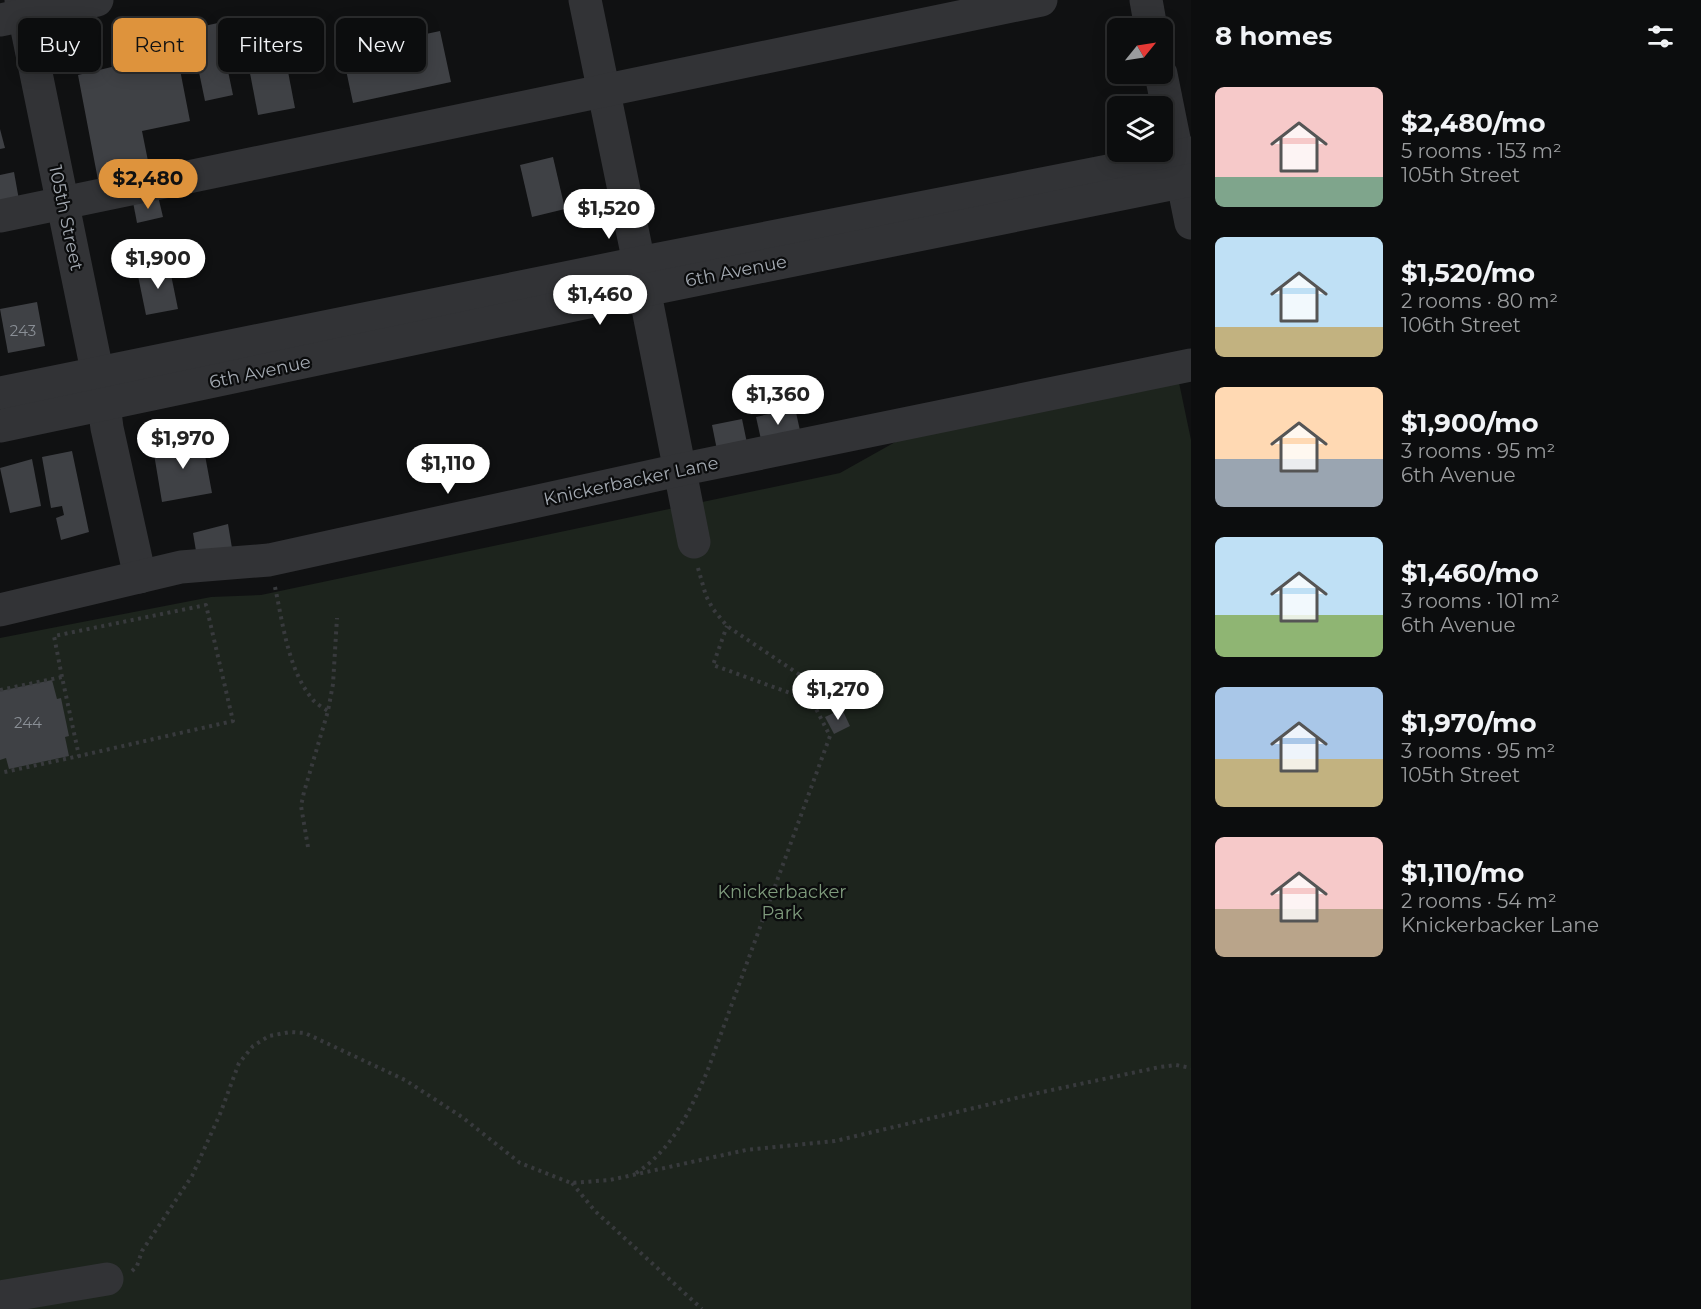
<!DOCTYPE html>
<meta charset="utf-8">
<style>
body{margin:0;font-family:Montserrat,sans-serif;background:#151617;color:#f1f3f6;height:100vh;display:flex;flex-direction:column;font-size:22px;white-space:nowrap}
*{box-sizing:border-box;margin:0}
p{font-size:20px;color:#9a9c9e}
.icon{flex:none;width:33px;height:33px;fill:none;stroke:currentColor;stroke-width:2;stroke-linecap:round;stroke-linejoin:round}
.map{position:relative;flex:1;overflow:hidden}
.details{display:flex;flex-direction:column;background:#0c0d0e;width:510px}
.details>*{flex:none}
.hud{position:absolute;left:18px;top:18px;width:570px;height:54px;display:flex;gap:12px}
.needle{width:39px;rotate:60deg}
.tools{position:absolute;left:1107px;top:18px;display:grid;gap:12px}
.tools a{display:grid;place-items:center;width:66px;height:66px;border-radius:9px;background:#0c0d0e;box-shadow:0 3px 15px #0003,0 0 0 2px #2c2d2e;font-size:30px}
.price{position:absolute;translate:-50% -51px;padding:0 14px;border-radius:21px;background:#fff;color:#222;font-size:20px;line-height:39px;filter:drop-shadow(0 2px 3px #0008)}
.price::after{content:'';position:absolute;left:50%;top:36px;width:18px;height:14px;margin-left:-9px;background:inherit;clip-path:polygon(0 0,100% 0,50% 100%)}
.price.active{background:#de933c;color:#111}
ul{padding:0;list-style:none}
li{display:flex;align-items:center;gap:18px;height:150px;padding:0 24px}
li span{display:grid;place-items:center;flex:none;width:168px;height:120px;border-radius:9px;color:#555}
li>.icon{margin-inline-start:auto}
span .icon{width:72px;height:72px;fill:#fffc;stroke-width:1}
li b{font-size:26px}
h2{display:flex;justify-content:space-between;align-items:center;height:72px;padding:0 24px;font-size:26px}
.tag{padding:0 21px;border-radius:9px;background:#0c0d0e;box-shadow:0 3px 15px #0003,0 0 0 2px #2c2d2e;font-size:21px;line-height:54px}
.tag.active{background:#de933c;color:#111}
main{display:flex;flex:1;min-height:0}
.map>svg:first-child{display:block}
.green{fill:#1d241d}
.building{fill:#3f4145}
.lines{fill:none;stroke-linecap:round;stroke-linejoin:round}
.path{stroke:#383a3d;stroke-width:4;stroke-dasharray:3 4.5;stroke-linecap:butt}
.minor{stroke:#323336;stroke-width:33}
.labels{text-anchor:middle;stroke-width:4.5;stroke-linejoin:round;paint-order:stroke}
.number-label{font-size:15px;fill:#8a8f96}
.street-label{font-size:18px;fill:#a3a9b1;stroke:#0b0c0d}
.park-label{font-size:18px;fill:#7e9a7c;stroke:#0b0c0d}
</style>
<main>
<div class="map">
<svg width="1191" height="1309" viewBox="0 0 1191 1309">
<rect width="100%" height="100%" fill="#101112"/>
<polygon class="green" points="1177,373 1191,440 1191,1309 0,1309 0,638 211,597 261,595 840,473 922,427"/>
<g class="building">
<polygon points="218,23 233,95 205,101 190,29"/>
<polygon points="405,28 407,38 440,31 451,82 353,103 342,51 375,44 373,35"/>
<polygon points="175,44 190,121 142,131 149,166 98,180 78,75 120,65 119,57"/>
<polygon points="286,61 295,108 258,115 249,68"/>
<polygon points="0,129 5,148 0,149"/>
<polygon points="553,157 565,209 532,217 520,165"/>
<polygon points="14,172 19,200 0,203 0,175"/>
<polygon points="158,196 163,217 137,223 133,202"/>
<polygon points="169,265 178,309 146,315 137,271"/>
<polygon points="37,302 45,346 8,353 0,309"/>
<polygon points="795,408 801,435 762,444 756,417"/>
<polygon points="742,419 747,443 717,450 712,425"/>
<polygon points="184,433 185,443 202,439 212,493 162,502 154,454 169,449 168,436"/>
<polygon points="72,451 89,532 61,540 56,518 64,515 62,506 51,508 42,457"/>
<polygon points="32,459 41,506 10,513 0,468"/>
<polygon points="228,524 233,554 198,563 193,533"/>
<polygon points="52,680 57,699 61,698 69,736 65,737 69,756 9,769 6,758 0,760 0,691"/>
<polygon points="842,709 850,726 834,734 825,717"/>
</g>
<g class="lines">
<g class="path">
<polyline points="698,568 706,596 713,609 727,626 818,687 812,701"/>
<path d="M 275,587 C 283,624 288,670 313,700 C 317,704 323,708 328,711"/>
<polyline points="62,677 54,636 206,605 233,721 79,756"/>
<polyline points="0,690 62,677 79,756 0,773"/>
<polyline points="308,847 301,806 304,792 328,711 333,684 337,618"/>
<path d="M 636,1173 C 672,1150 690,1111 707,1072 L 830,736 L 812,701 L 713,665 L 727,626"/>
<polyline points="572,1183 595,1211 702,1309"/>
<polyline points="132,1271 137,1266 142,1251 192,1176 220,1114 239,1063 253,1046 269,1036 290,1032 305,1033 405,1080 462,1117 520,1163 571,1183 610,1180 746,1150 835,1141 1033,1094 1160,1067 1176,1065 1191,1068"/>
</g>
<g class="minor">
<polyline points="21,0 104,405 107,428 140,577"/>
<polyline points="585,0 639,263 694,542"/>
<polyline points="1146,0 1151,28"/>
<polyline points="0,20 97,0"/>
<polyline points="1161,74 1191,223"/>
<polyline points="0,216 1041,0"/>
<polyline points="0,393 639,263 1144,164 1191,153"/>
<polyline points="0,426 645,290 1191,180"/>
<polyline points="0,610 181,567 269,560 679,470 1191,365"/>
<polyline points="0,1297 107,1279"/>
</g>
</g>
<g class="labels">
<g class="number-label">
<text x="23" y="336">243</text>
<text x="28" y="728">244</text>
</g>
<g class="street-label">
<text transform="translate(66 218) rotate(78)" y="6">105th Street</text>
<text transform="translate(736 271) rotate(-11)" y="6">6th Avenue</text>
<text transform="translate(260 372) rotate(-12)" y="6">6th Avenue</text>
<text transform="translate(631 481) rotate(-12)" y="6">Knickerbacker Lane</text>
</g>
<g class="park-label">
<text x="782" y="898">Knickerbacker<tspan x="782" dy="21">Park</tspan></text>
</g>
</g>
</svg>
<div class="tools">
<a><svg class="needle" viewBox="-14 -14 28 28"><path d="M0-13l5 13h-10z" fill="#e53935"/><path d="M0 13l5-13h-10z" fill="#9a9c9e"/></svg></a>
<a><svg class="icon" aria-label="layers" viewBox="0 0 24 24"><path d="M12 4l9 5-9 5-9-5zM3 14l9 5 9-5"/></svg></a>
</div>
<b class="price active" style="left:148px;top:210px">$2,480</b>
<b class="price" style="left:609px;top:240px">$1,520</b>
<b class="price" style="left:158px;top:290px">$1,900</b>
<b class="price" style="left:600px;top:326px">$1,460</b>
<b class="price" style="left:778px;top:426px">$1,360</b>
<b class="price" style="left:183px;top:470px">$1,970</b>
<b class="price" style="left:448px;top:495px">$1,110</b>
<b class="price" style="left:838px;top:721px">$1,270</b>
<div class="hud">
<a class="tag">Buy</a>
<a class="tag active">Rent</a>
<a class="tag">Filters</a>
<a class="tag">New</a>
</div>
</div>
<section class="details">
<h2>8 homes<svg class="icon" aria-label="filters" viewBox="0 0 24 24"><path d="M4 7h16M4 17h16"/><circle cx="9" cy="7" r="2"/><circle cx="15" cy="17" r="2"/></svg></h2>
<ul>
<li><span style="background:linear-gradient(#f6c9c9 75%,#7fa58c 0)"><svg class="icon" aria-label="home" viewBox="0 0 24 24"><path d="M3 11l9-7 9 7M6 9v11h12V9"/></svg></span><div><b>$2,480/mo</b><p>5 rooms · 153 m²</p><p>105th Street</p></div></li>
<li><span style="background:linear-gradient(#bfe0f5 75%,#c2b280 0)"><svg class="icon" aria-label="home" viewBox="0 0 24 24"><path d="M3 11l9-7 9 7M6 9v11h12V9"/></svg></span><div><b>$1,520/mo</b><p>2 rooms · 80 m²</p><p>106th Street</p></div></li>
<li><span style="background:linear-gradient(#ffd9b3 60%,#9aa5b1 0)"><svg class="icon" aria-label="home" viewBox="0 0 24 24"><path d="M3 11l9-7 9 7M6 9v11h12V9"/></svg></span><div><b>$1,900/mo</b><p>3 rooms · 95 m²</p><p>6th Avenue</p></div></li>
<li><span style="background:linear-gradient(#bfe0f5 65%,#8fb573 0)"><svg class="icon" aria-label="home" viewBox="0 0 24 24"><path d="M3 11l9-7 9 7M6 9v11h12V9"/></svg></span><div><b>$1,460/mo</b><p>3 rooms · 101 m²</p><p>6th Avenue</p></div></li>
<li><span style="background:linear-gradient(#a9c7e8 60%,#c2b280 0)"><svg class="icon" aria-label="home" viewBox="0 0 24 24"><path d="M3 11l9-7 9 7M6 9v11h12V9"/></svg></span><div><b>$1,970/mo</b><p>3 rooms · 95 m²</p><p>105th Street</p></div></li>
<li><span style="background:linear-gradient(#f6c9c9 60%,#b9a48a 0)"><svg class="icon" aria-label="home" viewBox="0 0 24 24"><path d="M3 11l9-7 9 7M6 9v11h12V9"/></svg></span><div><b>$1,110/mo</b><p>2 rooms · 54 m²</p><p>Knickerbacker Lane</p></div></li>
</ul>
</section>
</main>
